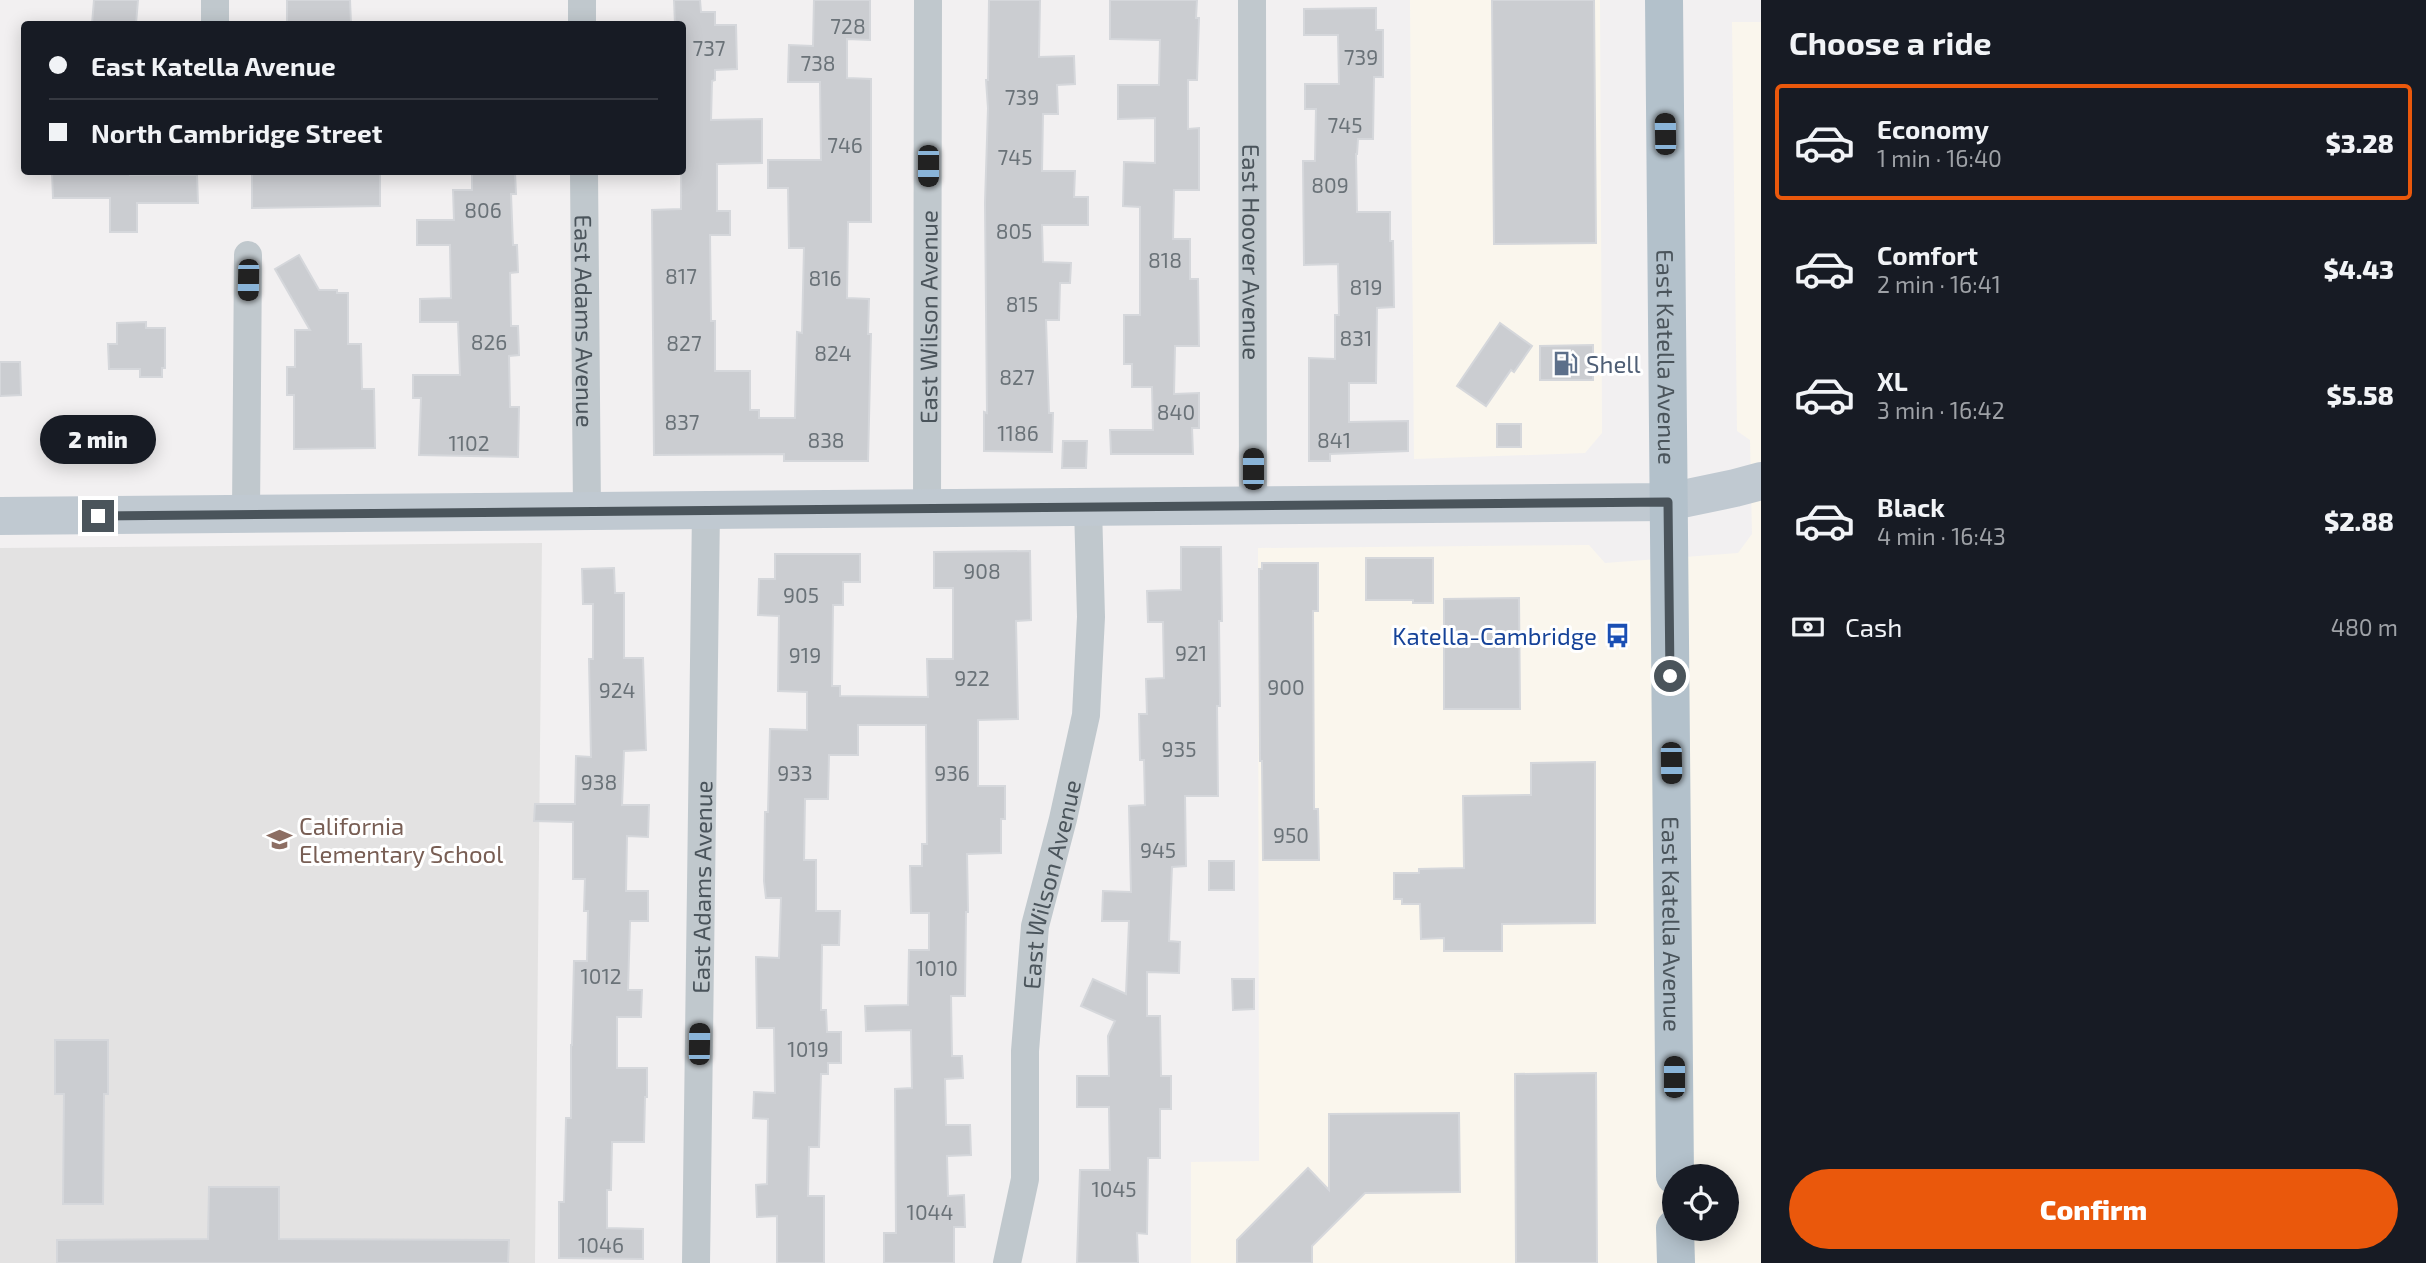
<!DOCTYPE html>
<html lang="en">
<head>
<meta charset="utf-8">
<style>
  :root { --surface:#171b24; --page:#242831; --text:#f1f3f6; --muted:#9ea1a6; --line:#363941; --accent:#ea580c }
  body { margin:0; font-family:"Exo 2",sans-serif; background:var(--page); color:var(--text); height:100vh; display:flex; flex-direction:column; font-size:26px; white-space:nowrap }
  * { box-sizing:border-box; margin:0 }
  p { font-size:23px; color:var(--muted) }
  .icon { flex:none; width:38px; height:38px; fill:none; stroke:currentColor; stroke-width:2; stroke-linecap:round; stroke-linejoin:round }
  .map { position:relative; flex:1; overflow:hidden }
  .drawer { display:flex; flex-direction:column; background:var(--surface); width:665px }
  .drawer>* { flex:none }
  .top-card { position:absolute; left:21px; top:21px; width:665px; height:154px; border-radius:7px; box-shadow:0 4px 18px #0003; display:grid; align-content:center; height:154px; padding:0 28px; background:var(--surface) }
  .fabs { position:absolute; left:1662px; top:1164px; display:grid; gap:14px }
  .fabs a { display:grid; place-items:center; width:77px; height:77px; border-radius:50%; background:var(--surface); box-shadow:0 4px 18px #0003; font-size:35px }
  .end { position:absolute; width:32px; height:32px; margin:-16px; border:9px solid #4a545b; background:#fff; box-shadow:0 0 0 4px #fff }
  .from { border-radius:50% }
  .bubble { position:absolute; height:49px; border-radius:24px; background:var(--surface); box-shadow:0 4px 18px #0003; font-size:23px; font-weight:800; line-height:49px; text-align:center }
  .car { position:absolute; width:21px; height:42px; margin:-21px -10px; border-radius:9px; box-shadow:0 0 5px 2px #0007; background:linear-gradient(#222 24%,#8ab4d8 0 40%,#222 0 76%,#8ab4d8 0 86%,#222 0) }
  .top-card b { display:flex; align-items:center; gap:24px; height:66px; font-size:26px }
  .top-card b+b { border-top:2px solid var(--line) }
  .top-card i { width:18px; height:18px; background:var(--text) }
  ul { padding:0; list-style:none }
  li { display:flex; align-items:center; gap:21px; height:116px; margin:0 14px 10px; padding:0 14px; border:4px solid transparent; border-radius:7px }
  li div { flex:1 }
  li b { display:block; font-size:26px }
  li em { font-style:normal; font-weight:800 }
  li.active { border-color:var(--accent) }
  li>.icon { width:63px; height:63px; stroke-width:1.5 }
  h2 { padding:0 28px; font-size:32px; line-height:84px }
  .pay { display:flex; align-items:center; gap:18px; height:77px; padding:0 28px; font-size:26px }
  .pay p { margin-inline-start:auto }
  .primary-button { display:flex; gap:14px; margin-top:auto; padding:14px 28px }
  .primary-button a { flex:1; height:80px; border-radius:42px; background:var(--accent); color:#fff; font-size:28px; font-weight:800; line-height:80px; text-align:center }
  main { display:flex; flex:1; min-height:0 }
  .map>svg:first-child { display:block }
  .commercial { fill:#faf6ed; fill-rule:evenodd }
  .education { fill:#e3e2e2 }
  .building { fill:#cbcdd1; stroke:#d5d7db; stroke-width:2 }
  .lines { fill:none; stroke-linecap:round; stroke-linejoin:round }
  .street { stroke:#c0c8cd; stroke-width:28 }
  .secondary { stroke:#c0c9d1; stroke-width:38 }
  .primary { stroke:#b3c1cb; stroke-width:38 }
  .route { stroke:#4a545b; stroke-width:9 }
  .labels { text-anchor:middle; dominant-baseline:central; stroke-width:6; stroke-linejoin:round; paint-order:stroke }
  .number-label { font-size:21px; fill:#6a7278 }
  .street-label { font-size:24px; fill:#4a545b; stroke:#fff }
  .service-label { font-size:24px; fill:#4e5e75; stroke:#fff; text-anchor:start }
  .transit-label { font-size:24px; fill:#164399; stroke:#fff; text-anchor:end }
  .education-label { font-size:24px; fill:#785e54; stroke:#fff; text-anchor:start }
</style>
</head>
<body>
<main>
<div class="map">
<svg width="1761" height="1263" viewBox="0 0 1761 1263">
  <rect width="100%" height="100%" fill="#f2f0f1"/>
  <g class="commercial">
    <polygon points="1410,0 1600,0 1602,433 1585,453 1414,459"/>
    <path d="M1732 22H1761V1263H1191V1162L1259 1161 1258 548 1589 545 1605 563 1738 553 1752 534 1750 440 1737 431ZM1675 1176H1727V1228H1675Z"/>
  </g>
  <polygon class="education" points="542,543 535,1263 0,1263 0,548"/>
  <g class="building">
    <polygon points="94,0 138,0 136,24 92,24"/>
    <polygon points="287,0 350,0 351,24 287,24"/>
    <polygon points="674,0 700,0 701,12 715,12 715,25 736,25 737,69 715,70 715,80 712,81 711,120 762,119 762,163 717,164 717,211 730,211 730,235 710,235 711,321 715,321 715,371 750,371 750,410 759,410 759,418 795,418 797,332 802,333 804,248 789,248 788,188 768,188 768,160 821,160 820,82 788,82 789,45 813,46 814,0 870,0 870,40 847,39 847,78 871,79 871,222 848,222 847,298 869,299 868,334 871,334 868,461 784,461 784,454 654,455 652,210 681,209 682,24 675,24"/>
    <polygon points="989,0 1040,0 1039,57 1074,56 1075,84 1057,85 1058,114 1043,114 1042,171 1075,171 1074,197 1088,197 1088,225 1042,225 1043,262 1071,263 1070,283 1060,283 1059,320 1046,320 1049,413 1053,413 1052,452 984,451 984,412 987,413 985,203 988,108 986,80 988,80"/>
    <polygon points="1110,0 1197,0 1196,18 1199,18 1197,80 1188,80 1188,129 1199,128 1199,190 1174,190 1173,239 1190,239 1190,279 1198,279 1199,346 1175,346 1174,394 1199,393 1199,428 1192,428 1193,454 1111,454 1110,430 1153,430 1152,387 1132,387 1132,364 1124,364 1124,315 1140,315 1140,207 1123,206 1124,162 1155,163 1155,118 1118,119 1118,85 1159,85 1160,40 1110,39"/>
    <polygon points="1492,0 1594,0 1596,243 1494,244"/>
    <polygon points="1376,8 1376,30 1383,30 1383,77 1374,77 1373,139 1358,139 1357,154 1356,154 1357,212 1390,212 1390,241 1393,241 1394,307 1377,308 1376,383 1349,383 1349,422 1408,421 1408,451 1330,454 1330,461 1309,461 1309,358 1335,359 1335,315 1339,315 1338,264 1304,265 1303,161 1315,161 1316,109 1305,109 1305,84 1339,84 1338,35 1304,35 1304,9"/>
    <polygon points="52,172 130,172 130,175 197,175 198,203 137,203 137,232 110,232 110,198 53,198"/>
    <polygon points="252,172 380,172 380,206 252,208"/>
    <polygon points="472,172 515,172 516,194 511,194 513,245 517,245 518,272 510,273 511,326 518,326 519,355 509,356 510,407 519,407 518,457 419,455 421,398 413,398 413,375 460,375 458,322 420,322 420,299 451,298 450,245 417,245 417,220 454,220 453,190 472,190"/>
    <polygon points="299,255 319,290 337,290 337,293 348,293 348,344 361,344 362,389 374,389 375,448 294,449 294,395 287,395 287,367 295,367 295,330 310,330 275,269"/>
    <polygon points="146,322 146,328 165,328 165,368 162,368 162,377 140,377 140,369 109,369 108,344 117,344 117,323"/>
    <polygon points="1500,323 1532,346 1514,372 1511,370 1486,406 1457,386"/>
    <polygon points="1593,345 1593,380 1540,380 1540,346"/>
    <polygon points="0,362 20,362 21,395 0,396"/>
    <rect x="1497" y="424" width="24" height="23"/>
    <polygon points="1063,441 1087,441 1086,468 1062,468"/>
    <polygon points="1181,547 1221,547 1222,621 1219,621 1220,706 1217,706 1218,796 1185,796 1186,866 1172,867 1169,941 1180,942 1179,973 1147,972 1147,1016 1160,1016 1161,1076 1171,1076 1171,1109 1160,1109 1160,1158 1148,1158 1147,1234 1137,1233 1138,1263 1077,1263 1080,1170 1110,1170 1109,1107 1077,1107 1077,1076 1109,1076 1108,1036 1115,1021 1081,1006 1093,979 1126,994 1129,921 1102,921 1103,891 1131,892 1129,806 1145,805 1144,760 1140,760 1139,714 1147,714 1146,679 1164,678 1163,622 1148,622 1147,591 1181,590"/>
    <polygon points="1030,551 1031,620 1016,621 1018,719 978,720 978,786 1005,786 1005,819 1001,819 1001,853 967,854 968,912 966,912 965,996 951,996 952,1056 962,1056 963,1078 945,1079 946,1125 970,1125 971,1155 947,1156 948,1196 964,1195 965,1227 954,1227 954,1263 884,1263 884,1233 896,1233 895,1089 912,1088 911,1030 866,1031 865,1006 908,1005 909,950 929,950 929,913 911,913 910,866 922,866 922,844 927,844 926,725 858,725 858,755 829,755 828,799 805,799 804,860 816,860 816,911 840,911 839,945 822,945 821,1010 826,1010 827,1032 841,1032 841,1063 828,1063 828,1074 821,1074 819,1147 809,1147 808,1196 824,1196 824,1263 777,1263 777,1216 757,1217 756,1185 767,1184 768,1119 753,1118 754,1092 775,1093 774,1028 757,1028 756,957 779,958 781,898 766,898 764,881 765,812 768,812 770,729 807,730 807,692 778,691 779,616 758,615 759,579 775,579 775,554 860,554 860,582 843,582 843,605 833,605 832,686 840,686 840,696 928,697 927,659 953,659 953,588 934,588 934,552"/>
    <polygon points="1366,558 1433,558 1433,603 1413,603 1413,600 1366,600"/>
    <polygon points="1262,563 1318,563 1318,611 1313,611 1314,809 1318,809 1319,860 1263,860 1262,761 1260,761 1259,569 1262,569"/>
    <polygon points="614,568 615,593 624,593 624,658 643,658 646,750 624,751 622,805 649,805 648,837 627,836 626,891 648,891 648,921 630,921 628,990 642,990 641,1017 617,1017 617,1068 647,1068 647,1097 645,1097 644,1142 612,1142 611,1190 607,1190 607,1228 643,1229 643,1259 559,1258 559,1202 564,1202 566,1118 571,1118 571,1045 572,1045 574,961 587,961 588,911 584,911 585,879 573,879 573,822 534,821 535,804 575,804 576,756 591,757 589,659 593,659 593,604 583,604 582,569"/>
    <polygon points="1519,598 1520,709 1444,709 1444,599"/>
    <polygon points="1595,762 1595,923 1502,924 1502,951 1444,951 1444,938 1421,939 1420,904 1402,904 1402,899 1394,899 1394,873 1419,873 1419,869 1464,868 1463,796 1531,795 1531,763"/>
    <rect x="1209" y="861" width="25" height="29"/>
    <polygon points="1232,979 1254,979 1254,1009 1233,1010"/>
    <polygon points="55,1040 108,1040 108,1094 104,1094 103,1204 63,1204 64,1094 55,1094"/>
    <polygon points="1596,1073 1597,1263 1516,1263 1515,1074"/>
    <polygon points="1459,1113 1460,1192 1365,1193 1312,1246 1312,1263 1237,1263 1237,1240 1308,1168 1329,1190 1329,1114"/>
    <polygon points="209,1187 279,1187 279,1239 509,1240 508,1263 57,1263 57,1240 208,1239"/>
  </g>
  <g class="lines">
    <g class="street">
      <polyline points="582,0 582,24"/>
      <path id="s1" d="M1252 0 1253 505"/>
      <polyline points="215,24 215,0"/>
      <path id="s2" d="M584 172 587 511"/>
      <path id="s3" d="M927 508 928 0"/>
      <polyline points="246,514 248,255"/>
      <path id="s4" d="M696 1263 706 510"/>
      <path id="s5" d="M1007 1263 1025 1179V1051L1035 926 1063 819 1086 715 1091 617 1088 507"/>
    </g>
    <polyline class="secondary" points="0,516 1668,502 1735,488 1761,481"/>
    <g class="primary">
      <path id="s6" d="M1664 0 1675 1176"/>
      <polyline points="1675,1228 1676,1263"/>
    </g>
  </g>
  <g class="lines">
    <polyline class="route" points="98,516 1668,502 1670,676"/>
  </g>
  <defs>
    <symbol id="fuel-bare" viewBox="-9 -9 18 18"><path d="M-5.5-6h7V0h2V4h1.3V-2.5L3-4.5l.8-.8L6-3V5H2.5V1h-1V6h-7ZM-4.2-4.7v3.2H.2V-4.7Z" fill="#5c6f8a" stroke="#fff" stroke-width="2.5" paint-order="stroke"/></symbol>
    <symbol id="bus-bare" viewBox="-9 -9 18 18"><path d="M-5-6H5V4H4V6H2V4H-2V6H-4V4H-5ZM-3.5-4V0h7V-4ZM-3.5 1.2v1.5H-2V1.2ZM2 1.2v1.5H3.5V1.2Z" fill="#1a4fb4" stroke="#fff" stroke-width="2.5" paint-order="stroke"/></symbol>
    <symbol id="school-bare" viewBox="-9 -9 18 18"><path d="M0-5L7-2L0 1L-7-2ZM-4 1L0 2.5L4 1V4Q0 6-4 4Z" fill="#8d6e63" stroke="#fff" stroke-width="2.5" paint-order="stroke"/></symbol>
  </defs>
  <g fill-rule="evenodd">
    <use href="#fuel-bare" x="1548" y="346" width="35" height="35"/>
    <use href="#bus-bare" x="1600" y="618" width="35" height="35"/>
    <use href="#school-bare" x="262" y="822" width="35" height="35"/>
  </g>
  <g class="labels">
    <g class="number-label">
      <text x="848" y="25">728</text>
      <text x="709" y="47">737</text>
      <text x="1361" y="56">739</text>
      <text x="818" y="62">738</text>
      <text x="1022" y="96">739</text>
      <text x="1345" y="124">745</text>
      <text x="845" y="144">746</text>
      <text x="1015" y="156">745</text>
      <text x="1330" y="184">809</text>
      <text x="483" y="209">806</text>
      <text x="1014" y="230">805</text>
      <text x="1165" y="259">818</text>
      <text x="681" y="275">817</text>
      <text x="825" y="277">816</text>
      <text x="1366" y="286">819</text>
      <text x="1022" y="303">815</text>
      <text x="1356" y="337">831</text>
      <text x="489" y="341">826</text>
      <text x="684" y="342">827</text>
      <text x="833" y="352">824</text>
      <text x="1017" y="376">827</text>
      <text x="1176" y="411">840</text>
      <text x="682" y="421">837</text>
      <text x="1018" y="432">1186</text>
      <text x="826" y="439">838</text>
      <text x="1334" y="439">841</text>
      <text x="469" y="442">1102</text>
      <text x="982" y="570">908</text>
      <text x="801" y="594">905</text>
      <text x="1191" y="652">921</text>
      <text x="805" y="654">919</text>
      <text x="972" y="677">922</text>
      <text x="1286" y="686">900</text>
      <text x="617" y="689">924</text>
      <text x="1179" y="748">935</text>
      <text x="795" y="772">933</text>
      <text x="952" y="772">936</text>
      <text x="599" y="781">938</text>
      <text x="1291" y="834">950</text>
      <text x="1158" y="849">945</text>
      <text x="937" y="967">1010</text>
      <text x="601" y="975">1012</text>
      <text x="808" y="1048">1019</text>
      <text x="1114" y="1188">1045</text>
      <text x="930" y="1211">1044</text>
      <text x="601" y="1244">1046</text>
    </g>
    <g class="street-label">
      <text stroke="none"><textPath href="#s1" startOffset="252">East Hoover Avenue</textPath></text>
      <text stroke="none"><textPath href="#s3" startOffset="191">East Wilson Avenue</textPath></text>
      <text stroke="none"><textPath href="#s2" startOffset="149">East Adams Avenue</textPath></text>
      <text stroke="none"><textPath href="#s6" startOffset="357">East Katella Avenue</textPath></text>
      <text stroke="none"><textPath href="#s5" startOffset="383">East Wilson Avenue</textPath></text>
      <text stroke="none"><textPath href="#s4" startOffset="376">East Adams Avenue</textPath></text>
      <text stroke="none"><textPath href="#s6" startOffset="924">East Katella Avenue</textPath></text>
    </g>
    <g class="service-label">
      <text x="1586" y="363">Shell</text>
    </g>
    <g class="transit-label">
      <text x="1597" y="635">Katella-Cambridge</text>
    </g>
    <g class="education-label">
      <text x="299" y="825">California<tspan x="299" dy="28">Elementary School</tspan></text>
    </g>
  </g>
</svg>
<div class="fabs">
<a><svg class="icon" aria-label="locate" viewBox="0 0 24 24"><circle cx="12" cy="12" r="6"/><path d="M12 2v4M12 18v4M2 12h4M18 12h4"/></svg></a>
</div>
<i class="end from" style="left:1670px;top:676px"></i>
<i class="end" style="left:98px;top:516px"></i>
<div class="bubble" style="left:40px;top:415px;width:116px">2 min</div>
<i class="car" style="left:1665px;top:134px;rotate:359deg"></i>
<i class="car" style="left:928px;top:166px;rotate:180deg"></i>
<i class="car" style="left:248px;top:280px;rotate:181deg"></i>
<i class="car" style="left:1253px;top:469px;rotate:0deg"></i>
<i class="car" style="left:1671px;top:763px;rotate:179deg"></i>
<i class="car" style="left:699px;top:1044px;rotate:1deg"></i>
<i class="car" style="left:1674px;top:1077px;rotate:0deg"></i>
<div class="top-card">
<b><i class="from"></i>East Katella Avenue</b>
<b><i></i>North Cambridge Street</b>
</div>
</div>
<section class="drawer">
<h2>Choose a ride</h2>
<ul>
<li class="active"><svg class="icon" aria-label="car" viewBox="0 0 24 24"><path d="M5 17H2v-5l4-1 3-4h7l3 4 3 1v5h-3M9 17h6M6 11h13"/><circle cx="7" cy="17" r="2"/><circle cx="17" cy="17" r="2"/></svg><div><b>Economy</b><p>1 min · 16:40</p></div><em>$3.28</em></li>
<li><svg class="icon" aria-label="car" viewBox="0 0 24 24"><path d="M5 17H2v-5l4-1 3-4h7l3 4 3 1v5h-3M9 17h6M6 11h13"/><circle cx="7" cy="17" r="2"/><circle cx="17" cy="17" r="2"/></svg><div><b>Comfort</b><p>2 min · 16:41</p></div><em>$4.43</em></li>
<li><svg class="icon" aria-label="car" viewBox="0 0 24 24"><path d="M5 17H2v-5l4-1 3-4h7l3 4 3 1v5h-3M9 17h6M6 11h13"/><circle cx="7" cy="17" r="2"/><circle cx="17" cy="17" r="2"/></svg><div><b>XL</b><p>3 min · 16:42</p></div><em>$5.58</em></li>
<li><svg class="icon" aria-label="car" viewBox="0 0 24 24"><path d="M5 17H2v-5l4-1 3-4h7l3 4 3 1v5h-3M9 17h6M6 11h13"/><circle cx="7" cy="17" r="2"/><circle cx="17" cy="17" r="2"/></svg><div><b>Black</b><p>4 min · 16:43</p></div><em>$2.88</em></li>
</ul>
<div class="pay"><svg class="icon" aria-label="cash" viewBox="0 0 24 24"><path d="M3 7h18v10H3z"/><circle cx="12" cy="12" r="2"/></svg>Cash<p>480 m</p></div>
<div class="primary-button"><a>Confirm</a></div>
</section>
</main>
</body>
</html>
